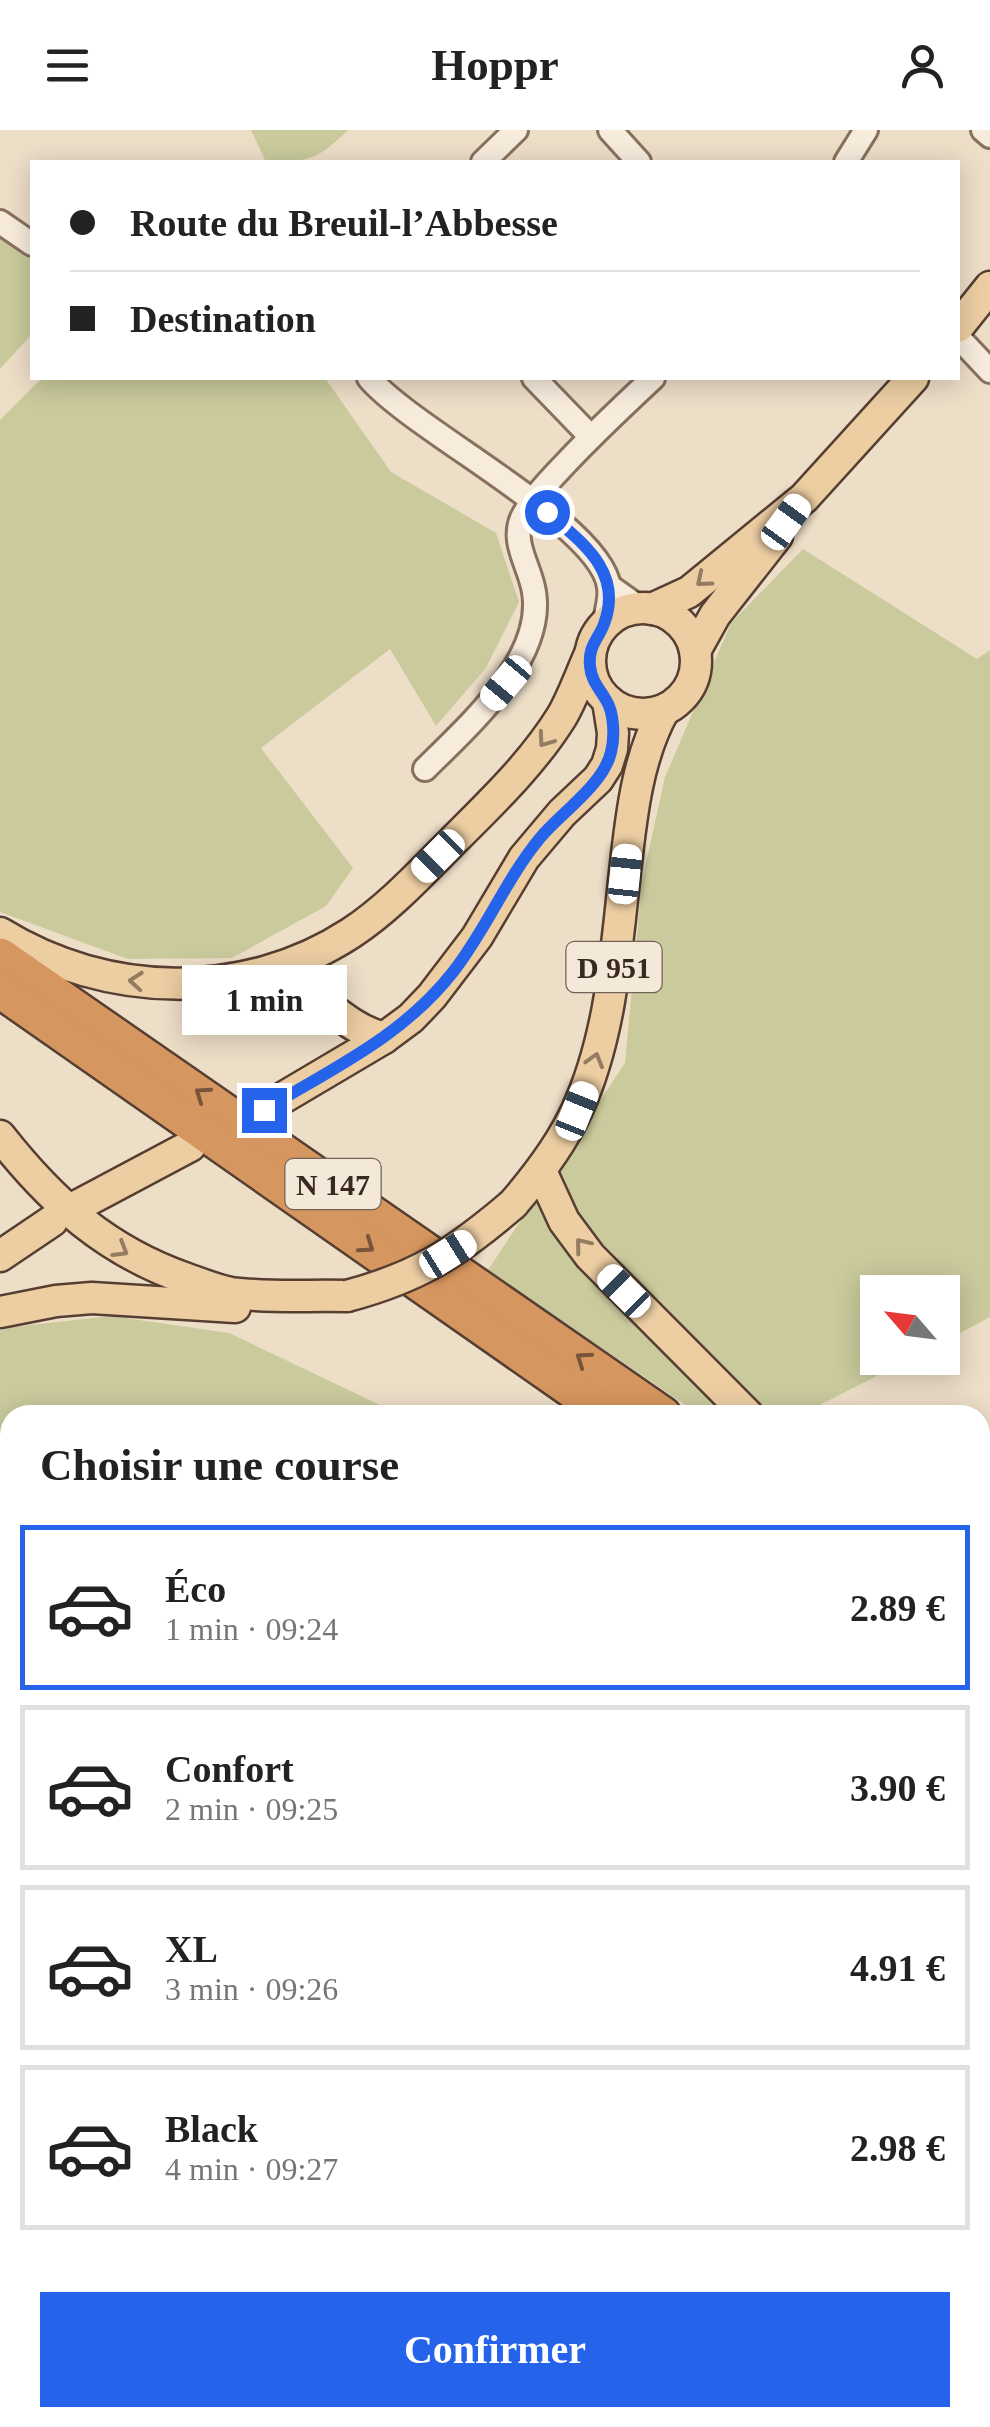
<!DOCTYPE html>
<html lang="fr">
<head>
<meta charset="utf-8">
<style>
  :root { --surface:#fff; --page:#f6f6f6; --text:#222; --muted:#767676; --line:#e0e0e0; --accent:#2563eb }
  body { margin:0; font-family:"Times New Roman",serif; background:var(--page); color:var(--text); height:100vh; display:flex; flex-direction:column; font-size:38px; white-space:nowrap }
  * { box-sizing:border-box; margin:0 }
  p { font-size:32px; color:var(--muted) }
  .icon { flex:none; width:55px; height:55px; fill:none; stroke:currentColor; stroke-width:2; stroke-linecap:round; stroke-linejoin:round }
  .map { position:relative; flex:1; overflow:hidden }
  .panel { position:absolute; left:0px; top:1275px; width:990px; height:1022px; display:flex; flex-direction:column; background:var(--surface); border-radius:30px 30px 0 0; box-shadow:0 5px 25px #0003 }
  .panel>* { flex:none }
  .banner { position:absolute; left:30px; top:30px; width:930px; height:220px; border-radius:0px; box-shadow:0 5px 25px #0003; display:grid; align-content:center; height:220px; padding:0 40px; background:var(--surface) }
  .needle { width:65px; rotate:298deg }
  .controls { position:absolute; left:860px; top:1145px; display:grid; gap:20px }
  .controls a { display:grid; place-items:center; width:100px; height:100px; border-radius:0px; background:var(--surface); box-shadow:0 5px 25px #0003; font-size:50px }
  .end { position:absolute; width:45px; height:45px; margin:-22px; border:12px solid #2563eb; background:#fff; box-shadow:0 0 0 5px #fff }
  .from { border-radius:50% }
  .bubble { position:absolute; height:70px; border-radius:0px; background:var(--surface); box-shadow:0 5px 25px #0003; font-size:32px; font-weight:600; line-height:70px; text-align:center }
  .car { position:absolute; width:30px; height:60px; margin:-30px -15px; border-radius:12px; box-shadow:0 0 8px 2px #0007; background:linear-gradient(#fff 24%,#345 0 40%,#fff 0 76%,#345 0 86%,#fff 0) }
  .banner b { display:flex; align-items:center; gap:35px; height:95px; font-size:38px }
  .banner b+b { border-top:2px solid var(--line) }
  .banner i { width:25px; height:25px; background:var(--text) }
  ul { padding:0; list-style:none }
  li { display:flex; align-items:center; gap:30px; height:165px; margin:0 20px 15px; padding:0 20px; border:5px solid var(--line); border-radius:0px }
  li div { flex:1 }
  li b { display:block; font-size:38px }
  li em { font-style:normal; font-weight:600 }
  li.current { border-color:var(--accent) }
  li>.icon { width:90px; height:90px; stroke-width:1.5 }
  h2 { padding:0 40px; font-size:45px; line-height:120px }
  .cta { display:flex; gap:20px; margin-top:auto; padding:20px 40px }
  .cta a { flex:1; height:115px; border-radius:0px; background:var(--accent); color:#fff; font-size:40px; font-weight:600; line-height:115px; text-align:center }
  header { display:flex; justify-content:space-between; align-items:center; height:130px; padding:0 40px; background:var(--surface); font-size:45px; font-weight:600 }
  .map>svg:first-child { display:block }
  .green { fill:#caca9d }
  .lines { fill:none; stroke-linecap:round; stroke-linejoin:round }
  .minor-casing { stroke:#88705e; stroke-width:28 }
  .major-casing { stroke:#563f32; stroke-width:35 }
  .highway-casing { stroke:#563f32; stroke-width:40 }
  .minor { stroke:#f7ecdc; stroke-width:22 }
  .major { stroke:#edcea3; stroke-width:30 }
  .highway { stroke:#d6965f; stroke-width:35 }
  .major-bridge-casing { stroke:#563f32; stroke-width:35; stroke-linecap:butt }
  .major-bridge { stroke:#edcea3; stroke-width:30 }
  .oneway { stroke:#937c62 }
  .oneway2 { stroke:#78553a }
  .route { stroke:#2563eb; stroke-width:12 }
  .labels { text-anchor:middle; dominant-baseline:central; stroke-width:8; stroke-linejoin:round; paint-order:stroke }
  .shield { fill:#f4e9d8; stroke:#716358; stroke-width:2.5 }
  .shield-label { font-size:30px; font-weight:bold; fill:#392a21 }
</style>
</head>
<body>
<header><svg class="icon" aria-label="menu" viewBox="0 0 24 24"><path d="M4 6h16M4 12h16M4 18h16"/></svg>Hoppr<svg class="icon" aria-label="person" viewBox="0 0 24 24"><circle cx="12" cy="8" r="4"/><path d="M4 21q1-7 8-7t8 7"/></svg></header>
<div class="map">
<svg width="990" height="2297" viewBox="0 0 990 2297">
  <rect width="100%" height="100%" fill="#eddec8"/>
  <g class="green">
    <path d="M251 0H348C318 30 308 32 266 32Z"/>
    <polygon points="0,101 32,126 32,204 0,239"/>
    <polygon points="42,248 325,248 391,342 496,403 519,472 486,538 436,596 390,519 261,618 353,738 326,776 232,828 128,829 0,782 0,290"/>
    <polygon points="803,419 977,529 990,520 990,1187 943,1212 942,1162 878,1162 878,1228 912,1228 800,1285 700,1285 488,1140 625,933 642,751 665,647 731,493"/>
    <polygon points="112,1186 229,1203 401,1285 10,1285 10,1860 8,1861 0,1837 0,1201 12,1197"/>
  </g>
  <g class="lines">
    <defs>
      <g id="minor">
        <polyline points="610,0 639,32"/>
        <polyline points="983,0 990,6"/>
        <polyline points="483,32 516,0"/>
        <polyline points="846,32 866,0"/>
        <polyline points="0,92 32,114"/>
        <polyline points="958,207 990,241"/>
        <path d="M369 248C415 302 601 394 609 457 611 468 606 484 604 495"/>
        <polyline points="534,248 591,307"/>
        <polyline points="609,456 640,478"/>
        <path d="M425 639C468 596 545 529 534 462 530 436 511 413 522 388 532 368 550 350 565 334 593 304 623 276 653 248"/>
        <polyline points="980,2066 990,2060"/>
        <polyline points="800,2288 803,2297"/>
        <polyline points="967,2288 971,2297"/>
        <polyline points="683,2297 690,2288"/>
      </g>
      <g id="major">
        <polyline points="958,197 990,157"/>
        <circle cx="643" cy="531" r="53"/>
        <polyline points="652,479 689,462 804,368 913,248"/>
        <polyline points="695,521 715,485 777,406"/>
        <path d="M0 803C107 869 245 872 351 803 389 778 421 743 453 711 491 673 533 633 562 586 573 567 581 544 590 524"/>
        <path d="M275 840C315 858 341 897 384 908"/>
        <polyline points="264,979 384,908 411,888 432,866 477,807 524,728 562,683 598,649 607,635 612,619 613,603 608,571"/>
        <path d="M0 1006C52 1072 106 1121 187 1149 201 1154 216 1160 231 1163 269 1168 308 1165 347 1166"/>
        <polyline points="541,1041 564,1091 590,1126 748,1285"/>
        <path d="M513 1074C538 1045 561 1015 577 980 611 906 616 822 625 742 631 688 637 628 664 580"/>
        <polyline points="79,1075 190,1016"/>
        <polyline points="0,1126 52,1091"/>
        <polyline points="0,1182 56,1171 92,1168 235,1177"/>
      </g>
      <g id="highway">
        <polyline points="0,826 663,1285"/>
        <polyline points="0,860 608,1285"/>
        <polyline points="980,1498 990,1504"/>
        <polyline points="980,1528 990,1534"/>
      </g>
    </defs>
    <use href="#minor" class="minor-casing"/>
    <use href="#major" class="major-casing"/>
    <use href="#highway" class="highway-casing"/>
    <use href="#minor" class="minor"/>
    <use href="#major" class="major"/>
    <use href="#highway" class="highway"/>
    <defs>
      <path id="major-bridge" d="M347 1166C419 1147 457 1122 513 1074"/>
    </defs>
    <use href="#major-bridge" class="major-bridge-casing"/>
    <use href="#major-bridge" class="major-bridge"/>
  </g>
  <defs><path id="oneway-chevron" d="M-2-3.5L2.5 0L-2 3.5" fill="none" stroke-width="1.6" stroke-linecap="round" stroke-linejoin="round" transform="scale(2.5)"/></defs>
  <g class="oneway">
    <use href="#oneway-chevron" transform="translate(703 450) rotate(140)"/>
    <use href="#oneway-chevron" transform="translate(545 610) rotate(126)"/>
    <use href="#oneway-chevron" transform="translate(136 851) rotate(-175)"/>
    <use href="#oneway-chevron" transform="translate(595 930) rotate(-74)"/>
    <use href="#oneway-chevron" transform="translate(582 1115) rotate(-129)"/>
    <use href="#oneway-chevron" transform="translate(121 1120) rotate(31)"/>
  </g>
  <g class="oneway2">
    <use href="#oneway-chevron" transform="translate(202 964) rotate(-145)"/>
    <use href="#oneway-chevron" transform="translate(367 1116) rotate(35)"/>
    <use href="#oneway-chevron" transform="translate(583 1229) rotate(-145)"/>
  </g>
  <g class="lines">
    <path class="route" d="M264 980C333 938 402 907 453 842 486 800 506 749 540 708 561 683 604 654 611 622 615 607 614 582 606 570 599 558 591 550 590 536 588 516 598 510 604 494 624 441 581 412 547 382"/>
  </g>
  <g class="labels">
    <g class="shield">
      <rect x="566.5" y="812" width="95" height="50" rx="8"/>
      <rect x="285.5" y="1029" width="95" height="50" rx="8"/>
    </g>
    <g class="shield-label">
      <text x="614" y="837">D 951</text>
      <text x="333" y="1054">N 147</text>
    </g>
  </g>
</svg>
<div class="controls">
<a><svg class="needle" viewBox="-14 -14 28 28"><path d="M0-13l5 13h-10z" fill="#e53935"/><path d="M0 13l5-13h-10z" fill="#767676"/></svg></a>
</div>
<i class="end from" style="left:547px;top:382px"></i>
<i class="end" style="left:264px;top:980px"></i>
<div class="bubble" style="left:182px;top:835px;width:165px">1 min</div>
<i class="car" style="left:786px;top:392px;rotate:36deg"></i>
<i class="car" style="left:506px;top:553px;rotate:220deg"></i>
<i class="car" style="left:438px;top:726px;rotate:225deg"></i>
<i class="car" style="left:625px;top:744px;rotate:6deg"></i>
<i class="car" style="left:577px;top:981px;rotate:22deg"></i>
<i class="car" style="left:448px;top:1124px;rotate:58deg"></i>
<i class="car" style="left:624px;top:1161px;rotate:315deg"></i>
<div class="banner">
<b><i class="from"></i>Route du Breuil-l’Abbesse</b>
<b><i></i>Destination</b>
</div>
<section class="panel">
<h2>Choisir une course</h2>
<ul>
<li class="current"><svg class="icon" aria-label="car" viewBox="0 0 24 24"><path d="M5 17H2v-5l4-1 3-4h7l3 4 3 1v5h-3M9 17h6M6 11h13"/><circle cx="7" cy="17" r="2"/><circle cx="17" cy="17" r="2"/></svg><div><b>Éco</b><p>1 min · 09:24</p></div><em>2.89 €</em></li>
<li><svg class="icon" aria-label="car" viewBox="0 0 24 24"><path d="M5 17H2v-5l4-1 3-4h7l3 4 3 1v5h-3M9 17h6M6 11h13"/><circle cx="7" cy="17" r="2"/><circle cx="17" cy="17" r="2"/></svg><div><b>Confort</b><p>2 min · 09:25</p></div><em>3.90 €</em></li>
<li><svg class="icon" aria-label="car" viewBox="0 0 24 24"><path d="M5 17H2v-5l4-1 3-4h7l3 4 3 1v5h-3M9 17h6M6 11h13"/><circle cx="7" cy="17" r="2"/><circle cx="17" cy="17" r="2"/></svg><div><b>XL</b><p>3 min · 09:26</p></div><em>4.91 €</em></li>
<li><svg class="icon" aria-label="car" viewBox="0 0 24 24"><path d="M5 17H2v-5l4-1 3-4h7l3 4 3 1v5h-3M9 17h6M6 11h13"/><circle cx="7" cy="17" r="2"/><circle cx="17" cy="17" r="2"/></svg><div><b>Black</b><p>4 min · 09:27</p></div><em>2.98 €</em></li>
</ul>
<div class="cta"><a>Confirmer</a></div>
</section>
</div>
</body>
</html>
